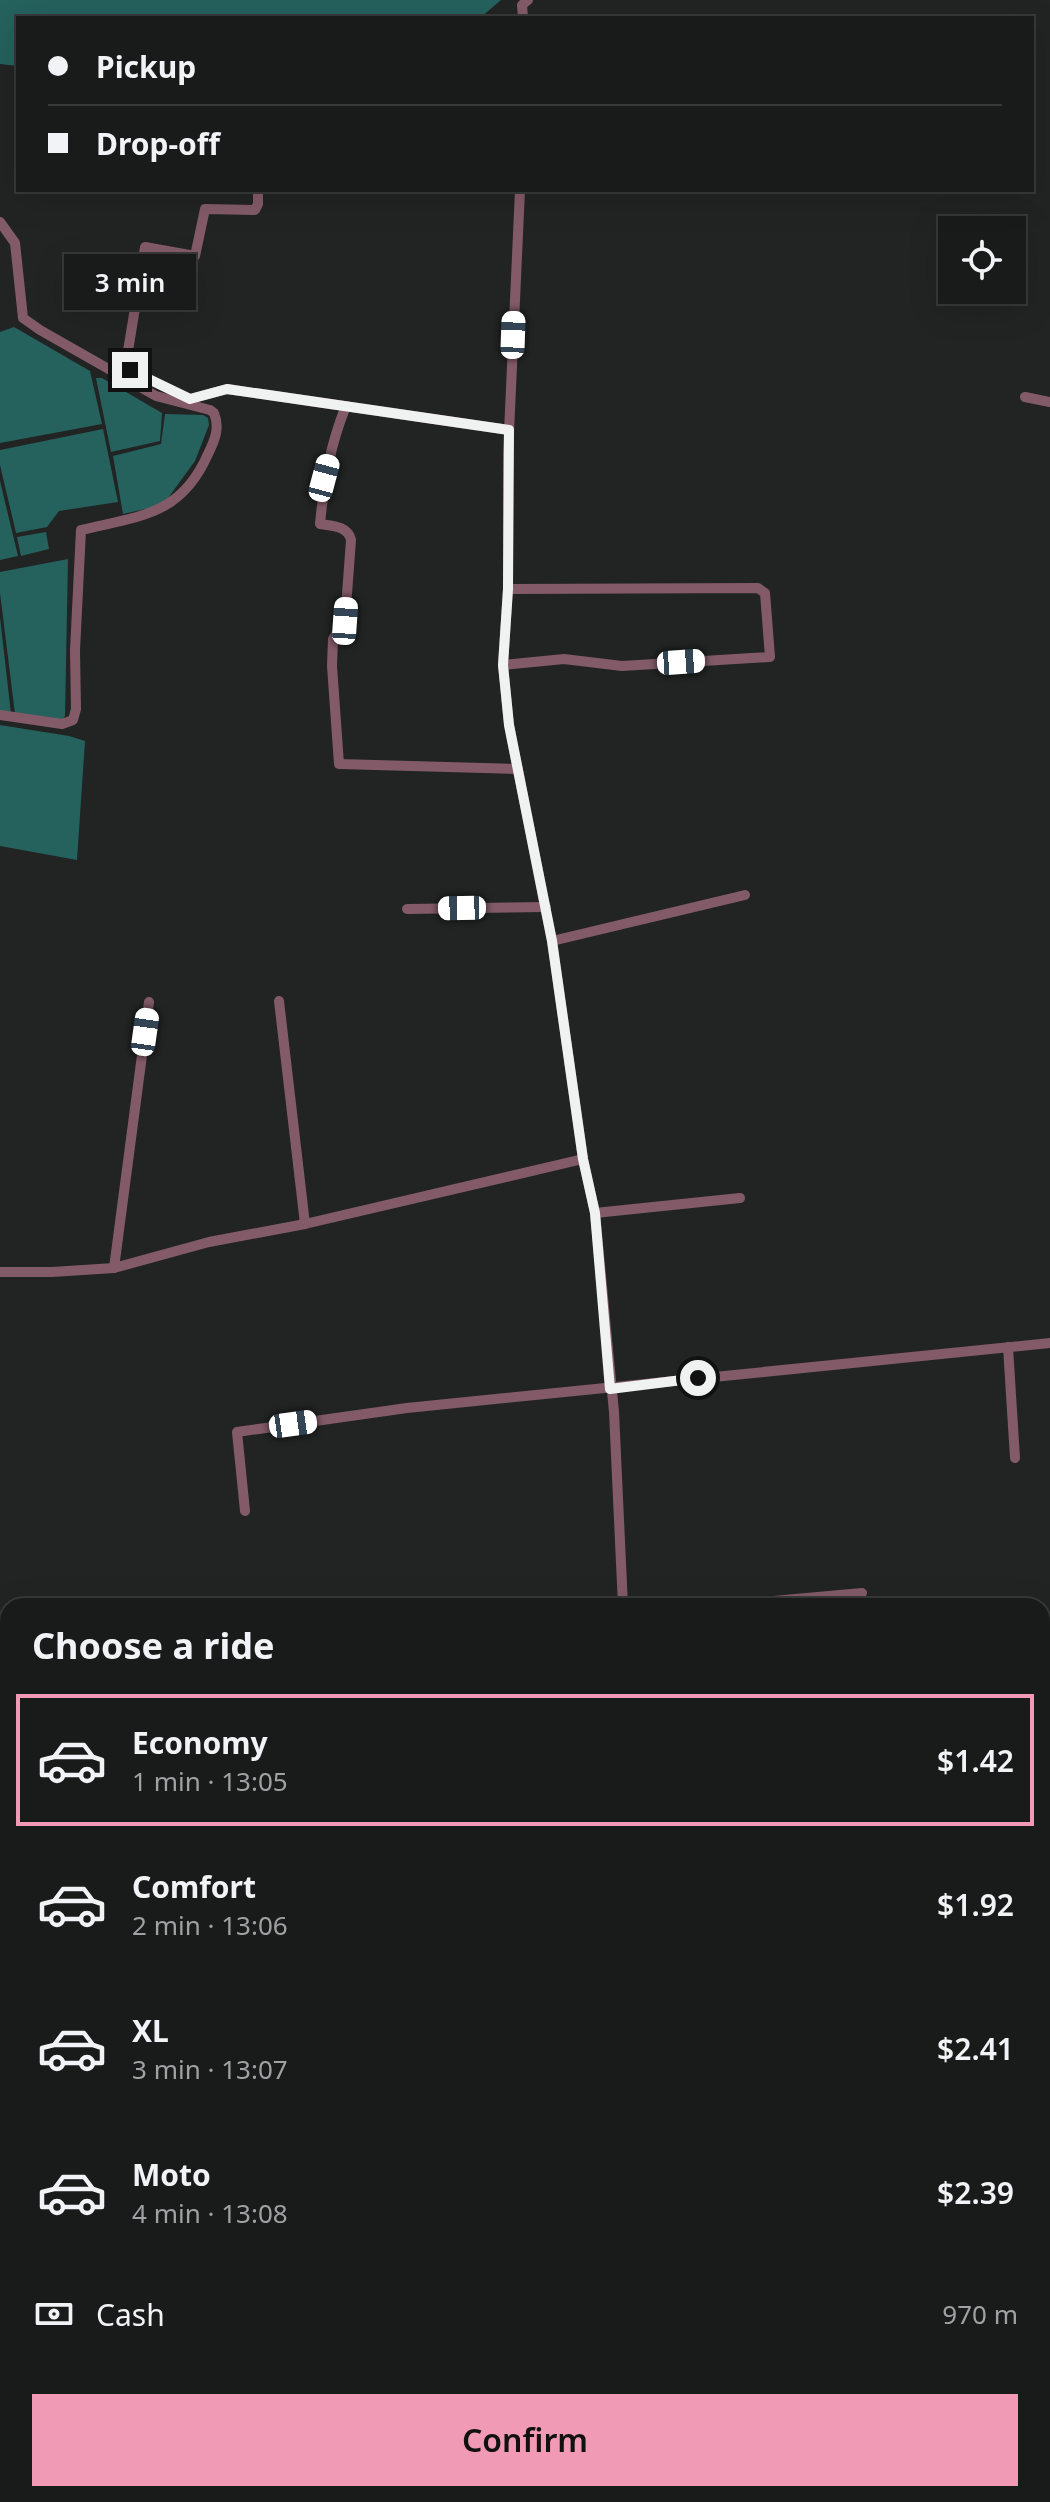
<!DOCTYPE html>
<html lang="en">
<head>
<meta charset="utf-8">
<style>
  :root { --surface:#191b1a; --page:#222423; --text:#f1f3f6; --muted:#9fa1a2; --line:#373939; --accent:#f09ab6 }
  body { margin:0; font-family:"Noto Sans",sans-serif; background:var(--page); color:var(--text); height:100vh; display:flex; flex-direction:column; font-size:30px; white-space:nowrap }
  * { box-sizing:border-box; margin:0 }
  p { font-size:26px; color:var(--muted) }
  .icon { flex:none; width:44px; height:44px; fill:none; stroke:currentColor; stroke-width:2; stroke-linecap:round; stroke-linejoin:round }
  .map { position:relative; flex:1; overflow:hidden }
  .panel { position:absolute; left:0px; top:1598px; width:1050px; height:904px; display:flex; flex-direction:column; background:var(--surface); border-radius:24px 24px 0 0; box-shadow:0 8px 32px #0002,0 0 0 2px var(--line) }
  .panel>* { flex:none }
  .guide { position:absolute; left:16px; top:16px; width:1018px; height:176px; border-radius:0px; box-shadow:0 8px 32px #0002,0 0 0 2px var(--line); display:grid; align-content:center; height:176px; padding:0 32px; background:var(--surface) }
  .tools { position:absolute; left:938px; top:216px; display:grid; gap:16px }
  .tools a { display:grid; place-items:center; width:88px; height:88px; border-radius:0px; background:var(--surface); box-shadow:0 8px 32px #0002,0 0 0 2px var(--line); font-size:40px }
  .end { position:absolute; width:36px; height:36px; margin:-18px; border:10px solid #f0f2f2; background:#111; box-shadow:0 0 0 4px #111 }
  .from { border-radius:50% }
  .bubble { position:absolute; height:56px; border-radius:0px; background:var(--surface); box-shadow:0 8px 32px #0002,0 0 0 2px var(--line); font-size:26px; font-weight:600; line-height:56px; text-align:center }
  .car { position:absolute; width:24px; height:48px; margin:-24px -12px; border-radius:10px; box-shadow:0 0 6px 2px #0007; background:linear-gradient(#fff 24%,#345 0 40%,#fff 0 76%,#345 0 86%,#fff 0) }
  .guide b { display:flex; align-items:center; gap:28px; height:76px; font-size:30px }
  .guide b+b { border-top:2px solid var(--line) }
  .guide i { width:20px; height:20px; background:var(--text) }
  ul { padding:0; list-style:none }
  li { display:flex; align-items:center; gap:24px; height:132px; margin:0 16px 12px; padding:0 16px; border:4px solid transparent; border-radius:0px }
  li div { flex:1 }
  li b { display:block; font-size:30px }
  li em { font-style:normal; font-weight:600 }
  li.current { border-color:var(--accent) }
  li>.icon { width:72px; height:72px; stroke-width:1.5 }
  h2 { padding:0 32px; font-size:36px; line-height:96px }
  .pay { display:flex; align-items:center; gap:20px; height:88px; padding:0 32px; font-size:30px }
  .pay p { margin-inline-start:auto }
  .button { display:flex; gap:16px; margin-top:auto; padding:16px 32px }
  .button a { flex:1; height:92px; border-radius:0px; background:var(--accent); color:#111; font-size:32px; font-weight:600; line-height:92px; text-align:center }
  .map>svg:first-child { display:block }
  .green { fill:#063633 }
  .water { fill:#25615d }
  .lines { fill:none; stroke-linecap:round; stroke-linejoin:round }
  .minor { stroke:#835b68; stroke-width:10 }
  .primary { stroke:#e492ad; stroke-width:16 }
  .route { stroke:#f0f2f2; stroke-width:10 }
</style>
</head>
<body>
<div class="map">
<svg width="1050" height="2502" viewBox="0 0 1050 2502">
  <rect width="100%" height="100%" fill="#212423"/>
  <polygon class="green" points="0,1988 8,1991 8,2494 1042,2494 1042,2095 1050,2095 1050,2502 0,2502"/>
  <g class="water">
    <polygon points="0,0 501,0 480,18 18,18 18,66 0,64"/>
    <polygon points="14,327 90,371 102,424 0,443 0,332"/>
    <polygon points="96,378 102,378 162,413 160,441 111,452"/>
    <polygon points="165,414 203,415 208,418 209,425 195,461 163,505 123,514 113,456 161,444"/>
    <polygon points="103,429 118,502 59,511 47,527 16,533 0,465 0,450"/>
    <polygon points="0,481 18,556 0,560"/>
    <polygon points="46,532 49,549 21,556 17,537"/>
    <polygon points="68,559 65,716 61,721 15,714 0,593 0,572"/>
    <polygon points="0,617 11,714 0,712"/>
    <polygon points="0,725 69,736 85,741 77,860 0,846"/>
  </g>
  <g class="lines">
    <g class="minor">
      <polyline points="523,18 522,5 528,0"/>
      <polyline points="258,190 258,204 255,210 205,209 195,256 145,247 126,363 130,370 190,399 227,389 509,430"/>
      <polyline points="520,190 508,454 508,589 503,665 509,725 552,941 583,1159 595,1213 614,1412 623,1606"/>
      <path d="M0 222 15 243 23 318 40 330 156 396 210 410 214 413C220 428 215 440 208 454 181 516 139 516 81 530L75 650 76 709 73 720 62 724 0 715"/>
      <polyline points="1025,397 1050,402"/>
      <path d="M346 406C330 445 324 482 320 524 333 526 348 526 351 540L345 621 333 639 332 666 339 764 518 769"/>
      <polyline points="503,665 564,659 622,666 770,657 765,593 758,588 508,589"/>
      <polyline points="407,909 546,907"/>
      <polyline points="552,941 745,895"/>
      <polyline points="279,1001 305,1224"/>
      <polyline points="595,1213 740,1198"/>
      <polyline points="114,1268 149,1002"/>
      <polyline points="0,1272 52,1272 114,1268 209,1242 305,1224 583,1159"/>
      <polyline points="1008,1347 1015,1458"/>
      <polyline points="245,1511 237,1432 407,1408 1050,1343"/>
      <polyline points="716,1606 862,1593"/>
      <polyline points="1010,2494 1011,2502"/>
    </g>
    <g class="primary">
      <polyline points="0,1955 8,1957"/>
      <polyline points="1042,2073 1050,2073"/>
    </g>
  </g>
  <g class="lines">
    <polyline class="route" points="130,370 190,399 227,389 509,430 508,589 503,665 509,725 552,941 583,1159 595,1213 610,1389 698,1378"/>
  </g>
</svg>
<div class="tools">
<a><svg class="icon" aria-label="locate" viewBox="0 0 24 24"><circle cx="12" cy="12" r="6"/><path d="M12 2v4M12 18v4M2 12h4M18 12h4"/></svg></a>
</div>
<i class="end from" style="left:698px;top:1378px"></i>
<i class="end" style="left:130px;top:370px"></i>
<div class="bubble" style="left:64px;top:254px;width:132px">3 min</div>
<i class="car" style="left:513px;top:335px;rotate:2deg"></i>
<i class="car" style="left:324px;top:478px;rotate:15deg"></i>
<i class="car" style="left:345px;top:621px;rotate:4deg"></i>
<i class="car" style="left:681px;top:662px;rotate:86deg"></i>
<i class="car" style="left:462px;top:908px;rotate:269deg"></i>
<i class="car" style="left:145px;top:1032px;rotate:8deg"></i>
<i class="car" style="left:293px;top:1424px;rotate:82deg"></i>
<div class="guide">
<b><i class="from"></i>Pickup</b>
<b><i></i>Drop-off</b>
</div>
<section class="panel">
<h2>Choose a ride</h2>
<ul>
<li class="current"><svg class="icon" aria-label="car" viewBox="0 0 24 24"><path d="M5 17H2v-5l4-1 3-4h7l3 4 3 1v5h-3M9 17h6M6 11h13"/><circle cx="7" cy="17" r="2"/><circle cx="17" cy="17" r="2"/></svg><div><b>Economy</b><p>1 min · 13:05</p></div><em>$1.42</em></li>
<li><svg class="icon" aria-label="car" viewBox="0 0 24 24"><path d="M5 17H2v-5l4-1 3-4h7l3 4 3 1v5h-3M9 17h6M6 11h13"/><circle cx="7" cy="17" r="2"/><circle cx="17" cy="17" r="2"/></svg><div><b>Comfort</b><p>2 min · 13:06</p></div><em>$1.92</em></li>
<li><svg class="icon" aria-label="car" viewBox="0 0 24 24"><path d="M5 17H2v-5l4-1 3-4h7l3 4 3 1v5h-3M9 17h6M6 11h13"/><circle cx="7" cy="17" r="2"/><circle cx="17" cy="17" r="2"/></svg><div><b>XL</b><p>3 min · 13:07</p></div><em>$2.41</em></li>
<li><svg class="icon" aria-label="car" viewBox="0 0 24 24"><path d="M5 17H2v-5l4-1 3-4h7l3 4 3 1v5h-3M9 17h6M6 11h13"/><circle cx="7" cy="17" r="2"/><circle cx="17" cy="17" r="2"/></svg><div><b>Moto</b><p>4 min · 13:08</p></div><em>$2.39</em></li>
</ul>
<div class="pay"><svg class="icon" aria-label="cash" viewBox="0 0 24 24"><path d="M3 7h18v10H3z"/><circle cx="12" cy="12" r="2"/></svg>Cash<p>970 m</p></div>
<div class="button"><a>Confirm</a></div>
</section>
</div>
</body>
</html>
